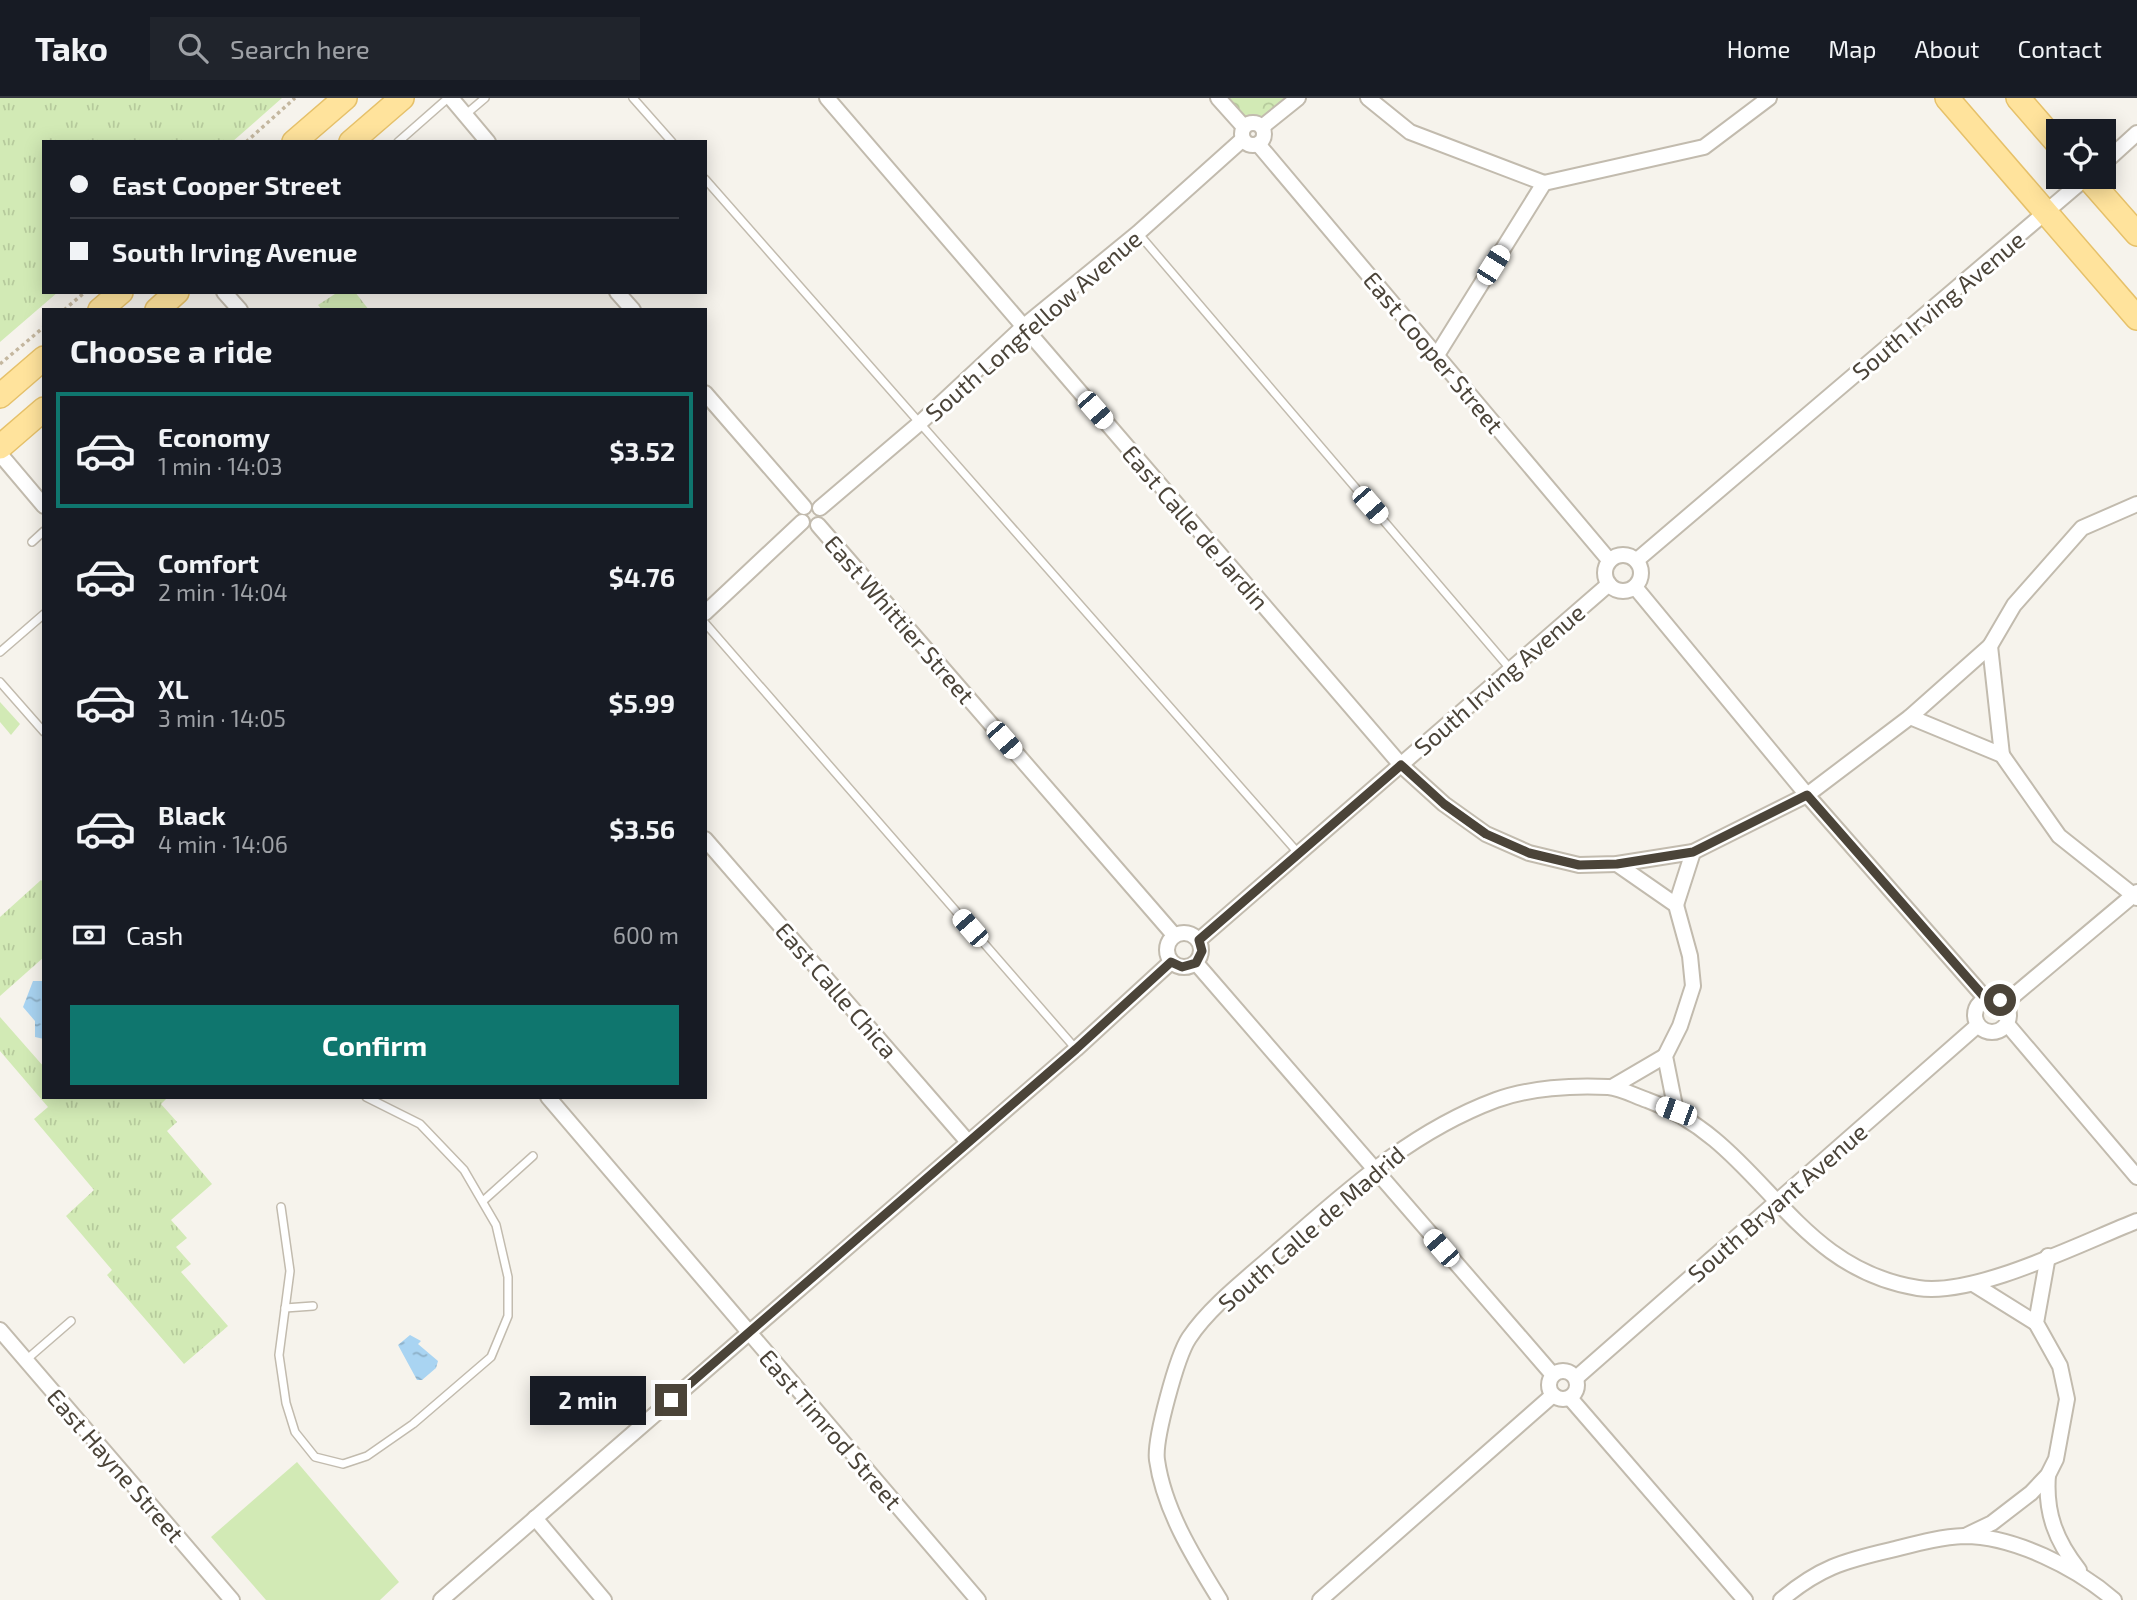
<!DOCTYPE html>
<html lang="en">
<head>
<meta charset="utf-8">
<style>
  :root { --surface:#171b24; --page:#20242c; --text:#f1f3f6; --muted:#9ea1a6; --line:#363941; --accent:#0f766e }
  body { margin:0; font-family:"Exo 2",sans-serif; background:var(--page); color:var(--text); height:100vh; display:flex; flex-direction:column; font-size:26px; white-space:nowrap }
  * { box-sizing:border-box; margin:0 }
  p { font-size:23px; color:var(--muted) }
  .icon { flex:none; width:38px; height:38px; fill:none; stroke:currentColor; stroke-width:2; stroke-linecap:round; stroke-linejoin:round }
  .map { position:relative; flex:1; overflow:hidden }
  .drawer { position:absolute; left:42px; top:210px; width:665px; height:791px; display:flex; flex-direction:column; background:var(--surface); border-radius:0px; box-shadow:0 4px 18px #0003 }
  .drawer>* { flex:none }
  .banner { position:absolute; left:42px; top:42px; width:665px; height:154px; border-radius:0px; box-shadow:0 4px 18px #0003; display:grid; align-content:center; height:154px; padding:0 28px; background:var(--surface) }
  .tools { position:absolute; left:2046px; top:21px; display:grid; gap:14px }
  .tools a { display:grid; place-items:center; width:70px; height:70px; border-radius:0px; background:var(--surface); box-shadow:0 4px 18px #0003; font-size:35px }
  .end { position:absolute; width:32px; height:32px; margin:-16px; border:9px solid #4b4439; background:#fff; box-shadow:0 0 0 4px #fff }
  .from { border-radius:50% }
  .bubble { position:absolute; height:49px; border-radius:0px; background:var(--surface); box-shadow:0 4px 18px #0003; font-size:23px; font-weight:700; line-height:49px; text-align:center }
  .car { position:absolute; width:21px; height:42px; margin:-21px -10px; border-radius:9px; box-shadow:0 0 5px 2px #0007; background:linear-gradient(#fff 24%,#345 0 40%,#fff 0 76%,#345 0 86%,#fff 0) }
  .banner b { display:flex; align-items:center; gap:24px; height:66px; font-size:26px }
  .banner b+b { border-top:2px solid var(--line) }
  .banner i { width:18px; height:18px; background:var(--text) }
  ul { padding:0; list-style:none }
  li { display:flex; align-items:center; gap:21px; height:116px; margin:0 14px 10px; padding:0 14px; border:4px solid transparent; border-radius:0px }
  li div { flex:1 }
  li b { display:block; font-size:26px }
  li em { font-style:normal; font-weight:700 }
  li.current { border-color:var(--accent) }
  li>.icon { width:63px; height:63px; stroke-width:1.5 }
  h2 { padding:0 28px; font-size:32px; line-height:84px }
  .pay { display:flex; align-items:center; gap:18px; height:77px; padding:0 28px; font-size:26px }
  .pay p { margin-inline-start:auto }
  .primary-button { display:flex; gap:14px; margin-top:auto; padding:14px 28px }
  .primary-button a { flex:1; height:80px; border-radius:0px; background:var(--accent); color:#fff; font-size:28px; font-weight:700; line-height:80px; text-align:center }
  header { display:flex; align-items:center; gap:42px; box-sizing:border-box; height:98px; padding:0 35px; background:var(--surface); border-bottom:2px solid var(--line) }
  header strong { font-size:33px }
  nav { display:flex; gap:38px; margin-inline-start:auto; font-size:24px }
  .search { width:490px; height:63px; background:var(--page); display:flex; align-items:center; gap:18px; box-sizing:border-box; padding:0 24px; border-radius:0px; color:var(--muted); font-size:26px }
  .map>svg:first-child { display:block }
  .grass { fill:url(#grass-tufts) }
  .forest { fill:url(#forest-crowns) }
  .pitch { fill:#d2eab5 }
  .water { fill:url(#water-ripples) }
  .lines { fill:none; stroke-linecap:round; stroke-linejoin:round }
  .service-casing { stroke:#c2bbae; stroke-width:10 }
  .minor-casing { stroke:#c2bbae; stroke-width:18 }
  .primary-casing { stroke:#e6c16a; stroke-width:26 }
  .path { stroke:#c4b79f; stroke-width:3.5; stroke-dasharray:3.5 3.5; stroke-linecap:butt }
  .service { stroke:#fff; stroke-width:7 }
  .minor { stroke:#fff; stroke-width:14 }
  .primary { stroke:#ffe39c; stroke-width:23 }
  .route { stroke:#4b4439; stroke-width:9 }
  .labels { text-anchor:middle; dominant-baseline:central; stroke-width:6; stroke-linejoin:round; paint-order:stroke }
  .street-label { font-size:24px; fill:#4b4439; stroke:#fff }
</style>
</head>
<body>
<header>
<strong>Tako</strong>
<div class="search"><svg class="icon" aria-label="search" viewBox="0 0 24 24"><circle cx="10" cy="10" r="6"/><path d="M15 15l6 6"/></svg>Search here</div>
<nav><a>Home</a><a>Map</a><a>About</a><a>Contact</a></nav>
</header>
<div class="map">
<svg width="2137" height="1502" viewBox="0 0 2137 1502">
  <defs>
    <pattern id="grass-tufts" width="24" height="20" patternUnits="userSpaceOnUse" patternTransform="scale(1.75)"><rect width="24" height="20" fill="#d2eab5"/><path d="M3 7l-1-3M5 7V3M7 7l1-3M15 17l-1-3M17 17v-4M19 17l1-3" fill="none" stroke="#b6ca9c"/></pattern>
    <pattern id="forest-crowns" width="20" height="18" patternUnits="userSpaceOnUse" patternTransform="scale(1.75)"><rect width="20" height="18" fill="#d2eab5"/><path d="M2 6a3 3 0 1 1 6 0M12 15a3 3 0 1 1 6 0" fill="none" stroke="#b6ca9c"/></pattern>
    <pattern id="water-ripples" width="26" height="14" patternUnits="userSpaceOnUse" patternTransform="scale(1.75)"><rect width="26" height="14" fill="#a9d4f2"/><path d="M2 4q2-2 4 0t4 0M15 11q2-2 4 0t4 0" fill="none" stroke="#8caec5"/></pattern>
  </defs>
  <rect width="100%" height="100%" fill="#f6f3ec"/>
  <g class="grass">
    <polygon points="0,0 282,0 232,44 44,44 44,194 58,194 0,244"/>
    <polygon points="338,194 355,194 369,212 322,212 318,207"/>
    <polygon points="0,604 20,626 11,637 0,624"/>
    <polygon points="41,782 44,785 44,859 0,898 0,819"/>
    <polygon points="0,919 44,969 44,999 168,999 161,1006 177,1024 167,1033 212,1086 171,1122 187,1140 176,1149 191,1166 181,1174 228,1228 184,1266 107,1177 112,1172 66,1118 94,1092 34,1021 48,1009 0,953"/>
  </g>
  <polygon class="forest" points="1229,0 1291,0 1255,30"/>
  <polygon class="pitch" points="297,1364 399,1484 380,1502 266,1502 211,1439"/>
  <g class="water">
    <polygon points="33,883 44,883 44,941 35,939 35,923 23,909"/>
    <polygon points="410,1237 421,1243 418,1246 438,1263 436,1270 422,1282 417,1282 398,1247"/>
  </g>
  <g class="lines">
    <defs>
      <g id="service">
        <polyline points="633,0 672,44"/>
        <polyline points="465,17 485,0"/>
        <polyline points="398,44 448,0"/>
        <polyline points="705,81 1299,756"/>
        <polyline points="1138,135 1512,573"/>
        <polyline points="32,444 44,433"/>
        <polyline points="705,525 1076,951"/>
        <polyline points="0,554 44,516"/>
        <polyline points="0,584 44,634"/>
        <polyline points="483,1103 533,1058"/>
        <polyline points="281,1109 290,1173 279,1257 286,1305 295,1334 315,1359 343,1366 367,1358 413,1326 491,1259 508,1218 508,1179 496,1127 464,1072 420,1026 366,999"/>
        <polyline points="285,1210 313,1208"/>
        <polyline points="26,1262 71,1223"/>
      </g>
      <g id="minor">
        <polyline points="451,0 488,44"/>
        <polyline points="827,0 1401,667 1444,706 1486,736 1529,755 1579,767 1617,766 1693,754 1807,697 1910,619 1990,548 2014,507 2082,430 2137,406"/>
        <polyline points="1218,0 1244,29"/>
        <polyline points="1368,0 1410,34 1544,85"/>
        <circle cx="1253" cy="36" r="11"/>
        <polyline points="1262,29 1298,0"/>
        <polyline points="1258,46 1609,462"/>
        <polyline points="2104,65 2137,35"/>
        <polyline points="1544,85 1704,49 1769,0"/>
        <polyline points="224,194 240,212"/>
        <polyline points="617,194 633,212"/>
        <polyline points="1437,257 1544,85"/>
        <polyline points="705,295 804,409"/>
        <polyline points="0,356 44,408"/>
        <polyline points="820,410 921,324 1023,229 1138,135 1243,41"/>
        <polyline points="818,427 1174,837"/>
        <circle cx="1623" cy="475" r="18"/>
        <polyline points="1637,462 2087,79"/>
        <polyline points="1635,489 1807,697 1986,901"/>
        <polyline points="705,515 802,424"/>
        <polyline points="1990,548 2002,657"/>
        <polyline points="1910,619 2002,657 2059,738 2137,800"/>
        <polyline points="705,741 968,1044"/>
        <polyline points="1617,766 1676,807 1690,858 1693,888 1680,928 1665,958 1676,1013"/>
        <polyline points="1676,807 1693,754"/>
        <circle cx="1184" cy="852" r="17"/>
        <polyline points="1199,842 1609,486"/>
        <polyline points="1196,865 1553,1277"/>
        <circle cx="1992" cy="917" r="17"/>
        <polyline points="2005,905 2137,794"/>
        <polyline points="2007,926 2137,1079"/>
        <polyline points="1612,989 1665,958"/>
        <polyline points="548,999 978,1502"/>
        <polyline points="1975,1187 2036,1225"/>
        <polyline points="0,1232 232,1502"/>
        <circle cx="1563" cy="1287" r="14"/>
        <polyline points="1576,1280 1978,927"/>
        <polyline points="1570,1300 1745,1502"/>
        <path d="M2048 1377C2045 1415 2056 1443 2079 1472"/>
        <polyline points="535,1420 604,1502"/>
        <polyline points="1967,1437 1992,1425 2031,1395 2048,1377 2056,1361 2067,1301 2060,1268 2036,1225 2048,1158"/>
        <polyline points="441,1502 1076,951 1171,864"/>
        <path d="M1220 1502C1194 1460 1164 1412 1157 1362 1154 1342 1177 1258 1189 1240 1210 1208 1250 1178 1279 1152 1347 1093 1410 1034 1496 1002 1529 990 1573 987 1608 989 1621 990 1635 998 1647 1002 1763 1044 1788 1169 1918 1190 1975 1199 2081 1145 2137 1123"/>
        <polyline points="1320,1502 1553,1297"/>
        <path d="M1781 1502C1819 1470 1843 1463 1891 1452 1915 1446 1939 1439 1964 1438 2014 1438 2077 1470 2114 1502"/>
      </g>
      <g id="primary">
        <polyline points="1947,0 2137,220"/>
        <polyline points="2018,0 2058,46"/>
        <polyline points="294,44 345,0"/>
        <polyline points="351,44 402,0"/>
        <polyline points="2087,79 2137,136"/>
        <polyline points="100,212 121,194"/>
        <polyline points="157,212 177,194"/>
        <polyline points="0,298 44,260"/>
        <polyline points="0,349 44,311"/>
      </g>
    </defs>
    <use href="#service" class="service-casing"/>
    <use href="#minor" class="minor-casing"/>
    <use href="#primary" class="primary-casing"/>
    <g class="path">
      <polyline points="246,44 295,0"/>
      <polyline points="64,212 85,194"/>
      <polyline points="0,266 44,229"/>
    </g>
    <use href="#service" class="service"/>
    <use href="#minor" class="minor"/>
    <use href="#primary" class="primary"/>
  </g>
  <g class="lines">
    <polyline class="route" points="671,1302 1076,951 1171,864 1182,869 1196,865 1202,853 1199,842 1401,667 1444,706 1486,736 1529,755 1579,767 1617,766 1693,754 1807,697 1986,901 2000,902"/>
  </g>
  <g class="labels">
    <g class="street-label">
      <text transform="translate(1938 207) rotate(-40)">South Irving Avenue</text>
      <text transform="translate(1033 227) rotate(-41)">South Longfellow Avenue</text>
      <text transform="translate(1434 254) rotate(50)">East Cooper Street</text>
      <text transform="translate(1196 429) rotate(49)">East Calle de Jardin</text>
      <text transform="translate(900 521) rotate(49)">East Whittier Street</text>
      <text transform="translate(1499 581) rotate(-41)">South Irving Avenue</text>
      <text transform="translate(837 892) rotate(49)">East Calle Chica</text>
      <text transform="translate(1777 1104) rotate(-41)">South Bryant Avenue</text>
      <text transform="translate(1311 1130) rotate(-41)">South Calle de Madrid</text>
      <text transform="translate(831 1331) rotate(49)">East Timrod Street</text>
      <text transform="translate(116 1367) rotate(49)">East Hayne Street</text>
    </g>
  </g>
</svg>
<div class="tools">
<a><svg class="icon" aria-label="locate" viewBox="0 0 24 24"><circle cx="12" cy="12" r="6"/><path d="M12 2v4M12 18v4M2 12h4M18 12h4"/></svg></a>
</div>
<i class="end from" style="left:2000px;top:902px"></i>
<i class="end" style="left:671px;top:1302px"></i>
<div class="bubble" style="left:530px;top:1278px;width:116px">2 min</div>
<i class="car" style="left:1493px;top:167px;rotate:32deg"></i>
<i class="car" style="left:1095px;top:312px;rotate:139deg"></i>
<i class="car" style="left:1370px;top:407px;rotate:139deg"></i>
<i class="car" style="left:1004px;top:642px;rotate:139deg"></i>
<i class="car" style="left:970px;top:830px;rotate:319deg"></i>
<i class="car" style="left:1676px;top:1013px;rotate:290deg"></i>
<i class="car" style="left:1441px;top:1150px;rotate:319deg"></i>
<div class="banner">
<b><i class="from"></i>East Cooper Street</b>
<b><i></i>South Irving Avenue</b>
</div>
<section class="drawer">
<h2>Choose a ride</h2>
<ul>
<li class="current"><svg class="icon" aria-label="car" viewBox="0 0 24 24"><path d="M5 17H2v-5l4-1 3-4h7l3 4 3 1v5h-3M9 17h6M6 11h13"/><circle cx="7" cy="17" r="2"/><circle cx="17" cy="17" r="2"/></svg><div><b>Economy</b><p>1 min · 14:03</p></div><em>$3.52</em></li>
<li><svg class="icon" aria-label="car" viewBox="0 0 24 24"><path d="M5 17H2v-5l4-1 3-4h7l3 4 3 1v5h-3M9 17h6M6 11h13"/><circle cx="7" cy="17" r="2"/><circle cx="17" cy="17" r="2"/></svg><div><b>Comfort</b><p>2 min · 14:04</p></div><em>$4.76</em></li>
<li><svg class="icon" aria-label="car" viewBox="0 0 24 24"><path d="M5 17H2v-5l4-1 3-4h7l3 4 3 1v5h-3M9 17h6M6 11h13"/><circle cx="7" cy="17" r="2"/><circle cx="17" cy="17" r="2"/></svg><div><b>XL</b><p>3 min · 14:05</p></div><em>$5.99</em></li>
<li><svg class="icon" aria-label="car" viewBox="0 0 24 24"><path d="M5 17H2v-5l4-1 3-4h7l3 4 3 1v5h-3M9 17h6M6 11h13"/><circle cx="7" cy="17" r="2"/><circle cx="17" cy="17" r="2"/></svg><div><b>Black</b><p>4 min · 14:06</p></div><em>$3.56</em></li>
</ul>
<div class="pay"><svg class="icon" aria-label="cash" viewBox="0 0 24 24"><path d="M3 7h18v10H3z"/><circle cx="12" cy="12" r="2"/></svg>Cash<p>600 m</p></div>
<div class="primary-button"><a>Confirm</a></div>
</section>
</div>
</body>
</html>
